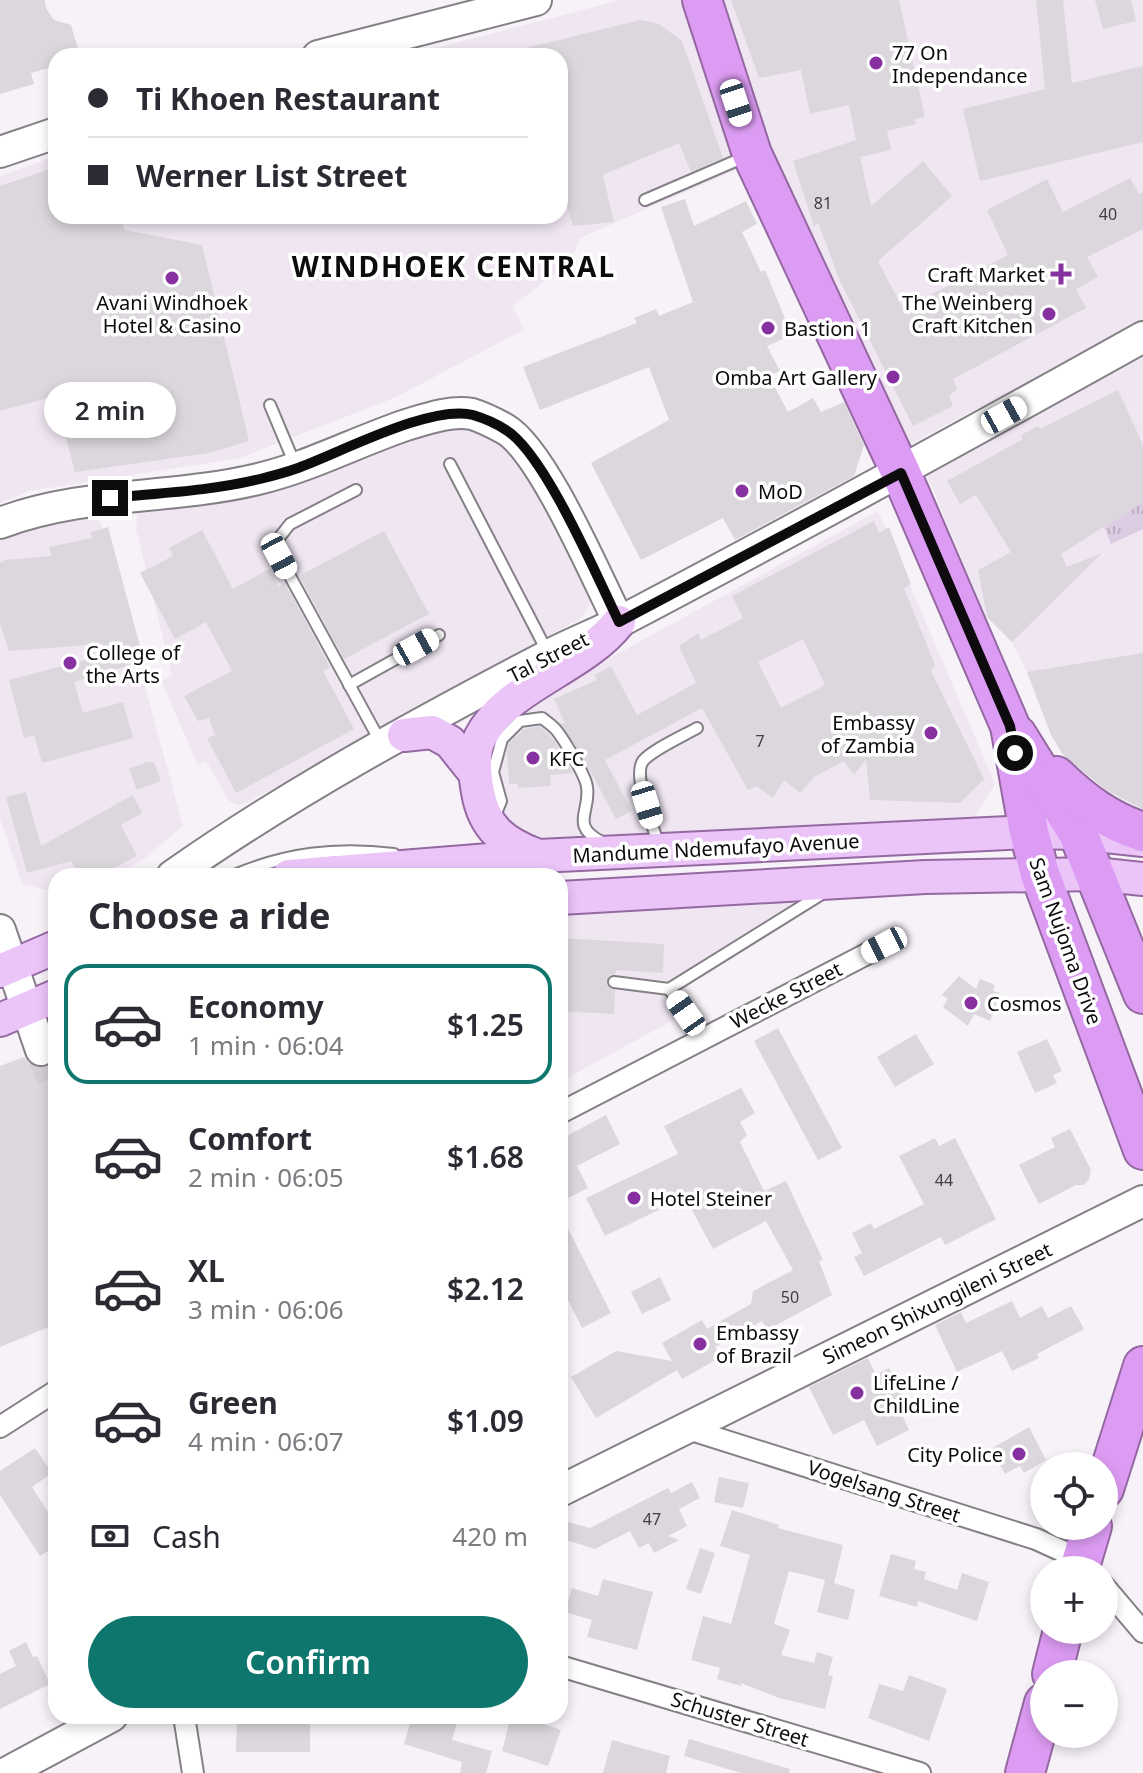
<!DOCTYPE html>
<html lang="en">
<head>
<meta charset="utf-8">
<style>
  :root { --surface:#fff; --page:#f7f7f7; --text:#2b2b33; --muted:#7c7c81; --line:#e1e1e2; --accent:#0f766e }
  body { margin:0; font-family:"Noto Sans",sans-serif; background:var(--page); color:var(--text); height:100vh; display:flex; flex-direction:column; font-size:30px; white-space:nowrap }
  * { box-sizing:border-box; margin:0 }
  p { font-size:26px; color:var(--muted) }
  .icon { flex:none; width:44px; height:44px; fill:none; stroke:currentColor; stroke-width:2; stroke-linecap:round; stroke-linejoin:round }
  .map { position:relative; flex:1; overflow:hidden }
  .details { position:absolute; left:48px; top:868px; width:520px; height:856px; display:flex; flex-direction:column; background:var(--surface); border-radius:24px; box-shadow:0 4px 12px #0003 }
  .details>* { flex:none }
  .banner { position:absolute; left:48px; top:48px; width:520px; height:176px; border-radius:24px; box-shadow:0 4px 12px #0003; display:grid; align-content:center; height:176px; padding:0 40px; background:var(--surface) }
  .buttons { position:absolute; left:1030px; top:1452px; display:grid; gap:16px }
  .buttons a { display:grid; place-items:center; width:88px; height:88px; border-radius:50%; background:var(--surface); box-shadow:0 4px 12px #0003; font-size:40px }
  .end { position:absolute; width:36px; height:36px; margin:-18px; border:10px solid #0d0b0d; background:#fff; box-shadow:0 0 0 4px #fff }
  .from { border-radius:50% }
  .bubble { position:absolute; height:56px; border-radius:28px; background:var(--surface); box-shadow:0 4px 12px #0003; font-size:26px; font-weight:600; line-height:56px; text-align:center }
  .car { position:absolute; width:24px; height:48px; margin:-24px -12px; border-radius:10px; box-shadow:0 0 6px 2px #0007; background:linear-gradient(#fff 24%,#345 0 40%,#fff 0 76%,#345 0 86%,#fff 0) }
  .banner b { display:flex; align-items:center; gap:28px; height:76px; font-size:30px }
  .banner b+b { border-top:2px solid var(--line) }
  .banner i { width:20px; height:20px; background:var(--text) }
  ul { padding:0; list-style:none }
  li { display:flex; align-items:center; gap:24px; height:120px; margin:0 16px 12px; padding:0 24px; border:4px solid transparent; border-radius:24px }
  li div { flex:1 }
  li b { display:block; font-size:30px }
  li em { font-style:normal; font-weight:600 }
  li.active { border-color:var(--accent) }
  li>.icon { width:72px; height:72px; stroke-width:1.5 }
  h2 { padding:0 40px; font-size:36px; line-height:96px }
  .pay { display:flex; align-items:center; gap:20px; height:88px; padding:0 40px; font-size:30px }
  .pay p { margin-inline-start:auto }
  .button { display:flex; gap:16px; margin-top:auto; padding:16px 40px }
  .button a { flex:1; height:92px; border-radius:48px; background:var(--accent); color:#fff; font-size:32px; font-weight:600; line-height:92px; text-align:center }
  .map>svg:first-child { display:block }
  .built { fill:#efe6f2 }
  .grass { fill:url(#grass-tufts) }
  .building { fill:#dbd7dd; fill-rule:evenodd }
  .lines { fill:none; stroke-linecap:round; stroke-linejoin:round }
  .secondary-tunnel { stroke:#d4cfd5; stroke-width:30; stroke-dasharray:30 15; stroke-linecap:butt }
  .lane-casing { stroke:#848086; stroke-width:14 }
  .street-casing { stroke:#848086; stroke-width:24 }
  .secondary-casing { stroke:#848086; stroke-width:34 }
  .primary-casing { stroke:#9469a2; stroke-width:36 }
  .highway-casing { stroke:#9469a2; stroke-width:42 }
  .lane { stroke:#fff; stroke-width:10 }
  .street { stroke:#fff; stroke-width:20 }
  .secondary { stroke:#fff; stroke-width:30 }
  .primary { stroke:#ebc4f8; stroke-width:32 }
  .highway { stroke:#dd9cf3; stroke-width:38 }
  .route { stroke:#0d0b0d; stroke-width:10 }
  .poi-dot { fill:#86319f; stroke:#fff; stroke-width:3 }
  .labels { text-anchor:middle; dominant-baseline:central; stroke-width:7; stroke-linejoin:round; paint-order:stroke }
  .number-label { font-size:16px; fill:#403e41 }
  .poi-label { font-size:20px; fill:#0d0b0d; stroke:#fff; text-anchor:start }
  .street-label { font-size:20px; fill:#0d0b0d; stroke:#fff }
  .district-label { font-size:28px; font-weight:bold; letter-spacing:2px; fill:#0d0b0d; stroke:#fff }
</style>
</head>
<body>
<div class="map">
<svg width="1143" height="1773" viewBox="0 0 1143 1773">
  <defs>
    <pattern id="grass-tufts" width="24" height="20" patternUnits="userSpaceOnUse" patternTransform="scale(2)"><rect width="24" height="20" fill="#dccce2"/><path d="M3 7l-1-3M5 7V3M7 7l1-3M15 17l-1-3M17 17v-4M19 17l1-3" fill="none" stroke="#bcaec1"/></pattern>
  </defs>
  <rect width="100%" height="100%" fill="#f7f2f8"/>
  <g class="built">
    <polygon points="621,0 681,0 743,167 580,238 571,261 513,306 524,330 394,398 240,458 30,491 0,503 0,176 56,156 56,216 560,216 560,56 404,56"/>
    <polygon points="714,0 1143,0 1143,320 903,448 767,149"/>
    <polygon points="1143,337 1143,811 1116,801 1088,782 1064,757 1051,735 1027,672 1012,642 985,615 921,461"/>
    <polygon points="454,428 485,432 507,446 534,476 589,586 590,605 581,618 247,803 237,805 229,801 206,761 198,765 161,681 172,675 136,529 138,510 254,495 306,476 385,442"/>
    <polygon points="878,511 995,784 972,822 546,845 501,824 489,748 509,713"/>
    <polygon points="98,515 183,826 142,860 115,876 56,876 56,892 22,884 0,819 0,539 65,516"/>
    <polygon points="840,883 670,988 686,1013 560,1082 560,898"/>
  </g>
  <polygon class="grass" points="1143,502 1143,529 1111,544 1104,527"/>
  <g class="building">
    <polygon points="0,0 45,0 46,8 54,20 71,25 80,56 56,56 56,66 31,73 34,84 0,94"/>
    <polygon points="731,0 899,0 925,117 915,119 916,124 887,131 891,150 860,157 871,206 923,161 952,196 878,261 903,309 1008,255 987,210 1047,179 1063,212 1130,178 1139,194 1143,192 1143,229 1087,257 1098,277 1076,289 1086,308 953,379 957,390 949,395 953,406 913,426 840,281 818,223 814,226 793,161 856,140 849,105 810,114 801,70 759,78"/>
    <polygon points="1036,0 1063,0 1072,83 1143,66 1143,142 980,181 963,109 1045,89"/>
    <polygon points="1095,0 1131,0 1136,21 1103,29"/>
    <polygon points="640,20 659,24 682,41 723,158 691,172 679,143 603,175 614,222 573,226 560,183 560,56 519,56 518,50"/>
    <polygon points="56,167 56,216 120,216 125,230 202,245 249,441 209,453 75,472 55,396 0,411 0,186"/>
    <polygon points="685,199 694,226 746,201 757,224 742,232 761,272 765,270 792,335 767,346 780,371 769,376 788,412 813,398 821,412 844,402 864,445 854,476 735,540 723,518 641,560 591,463 669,420 649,367 540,410 523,367 637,323 634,318 656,309 659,316 693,302 661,207"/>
    <polygon points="1118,390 1143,445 1143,502 1061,554 1067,567 1102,553 1012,642 987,617 978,570 1011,552 976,495 960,504 947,481 1023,439 1021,435 1038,426 1040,429"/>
    <path d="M874 521 879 533 889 527 911 584 904 588 935 665 931 671 984 779 960 803 870 800 866 759 854 775 844 761 814 777 800 793 784 780 773 798 756 786 748 790 702 708 605 760 632 811 616 819 581 754 560 723H565L554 699 597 680 594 675 611 666 637 715 696 683 679 646 698 633 701 640 743 618 732 596ZM803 639 825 685 781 708 758 662Z"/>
    <polygon points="108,527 144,661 74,682 83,713 123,702 133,738 42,763 34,735 24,738 9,680 104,655 102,644 9,651 0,624 0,563 5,560 52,556 49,547 92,538 91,532"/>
    <polygon points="202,530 233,589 269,569 278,587 285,583 330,667 323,671 354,729 236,793 207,738 215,735 209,718 198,721 184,696 232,671 206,622 175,639 140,573 173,556 169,548"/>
    <polygon points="384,531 429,614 344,659 299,576"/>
    <polygon points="1143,653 1143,809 1108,791 1064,756 1051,735 1027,672"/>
    <polygon points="540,726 554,740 573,773 550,775 551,786 518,788 518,784 509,784 507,752 509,743 524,729"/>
    <polygon points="147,762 154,762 161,781 137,790 129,769"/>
    <polygon points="26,792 41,846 133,795 142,813 121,825 137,856 99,876 79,876 71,861 27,873 6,797"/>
    <polygon points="560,938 664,944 663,973 616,970 616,974 610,975 606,982 609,988 615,990 614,1014 560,1011"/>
    <polygon points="959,976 976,989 980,979 995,985 993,991 1000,993 990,1021 974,1014 968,1026 943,1007 948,999 942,995"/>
    <polygon points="778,1028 842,1148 818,1160 754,1041"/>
    <polygon points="916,1034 934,1064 895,1087 877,1057"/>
    <polygon points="1047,1039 1062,1071 1053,1075 1057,1083 1035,1093 1017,1052"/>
    <polygon points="24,1057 30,1064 38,1068 48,1067 56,1059 56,1324 0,1347 0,1066"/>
    <polygon points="741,1088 755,1113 740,1122 747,1135 740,1142 764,1191 786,1181 823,1260 819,1261 832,1295 767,1330 762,1321 715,1347 721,1357 682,1379 677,1370 596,1418 571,1377 616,1351 672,1361 662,1343 702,1320 707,1329 751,1304 753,1291 793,1270 766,1221 713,1249 685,1197 605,1236 586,1198 678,1154 664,1126"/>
    <polygon points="606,1115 620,1144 577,1166 588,1188 560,1202 560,1132 563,1138"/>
    <polygon points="1070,1129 1091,1170 1089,1179 1084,1185 1076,1185 1039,1204 1019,1165 1055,1147 1051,1138"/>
    <polygon points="935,1138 939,1146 955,1138 996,1219 945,1245 941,1237 864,1276 854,1257 862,1253 852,1233 871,1223 874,1229 924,1204 899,1156"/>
    <polygon points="560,1213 611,1313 582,1328 560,1284"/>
    <polygon points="660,1277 671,1300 642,1314 631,1292"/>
    <polygon points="1012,1301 1020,1318 1042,1306 1048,1318 1071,1306 1084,1329 1037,1354 1039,1358 1012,1371 1002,1351 957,1372 935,1325 961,1312 966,1323"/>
    <polygon points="868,1358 876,1375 889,1368 907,1405 899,1408 909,1430 877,1446 864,1420 833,1435 809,1387"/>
    <polygon points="1029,1427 1046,1460 1024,1473 1020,1466 1005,1474 991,1449"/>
    <polygon points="35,1448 52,1473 32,1487 56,1524 56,1546 40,1556 0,1495 0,1471"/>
    <polygon points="719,1477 749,1483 743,1508 714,1502"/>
    <polygon points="692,1482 700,1498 679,1509 687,1526 668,1536 679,1540 654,1553 649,1543 639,1548 630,1531 595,1549 560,1538 560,1520 590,1528 668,1488 671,1493"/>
    <polygon points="732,1510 779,1525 778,1528 843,1545 834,1583 855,1590 848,1620 817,1612 825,1580 789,1571 774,1624 790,1630 781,1655 814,1663 817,1652 833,1657 828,1675 833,1676 825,1709 779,1698 741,1683 741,1686 717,1679 720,1668 691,1660 703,1616 731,1624 750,1555 720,1546"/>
    <polygon points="700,1548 715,1553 701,1594 686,1589"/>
    <polygon points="891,1554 916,1561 914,1569 926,1572 924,1579 957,1590 962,1573 989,1582 977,1621 918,1601 917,1607 879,1596"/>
    <polygon points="603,1579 653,1592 637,1650 587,1637 592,1620 565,1612 572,1588 598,1596"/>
    <polygon points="26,1642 33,1657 37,1656 50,1684 0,1709 0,1674 16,1666 9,1651"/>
    <polygon points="909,1675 947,1689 929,1741 868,1718 879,1684 903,1691"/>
    <polygon points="237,1716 310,1716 310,1752 236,1752"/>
    <polygon points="412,1716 459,1716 452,1740 492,1751 486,1773 460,1773 462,1762 404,1744"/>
    <polygon points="511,1716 521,1716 561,1730 548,1766 502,1751"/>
    <polygon points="689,1739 790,1769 789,1773 741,1773 684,1756"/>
    <polygon points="612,1740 670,1756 666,1773 603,1773"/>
  </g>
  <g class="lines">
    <polyline class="secondary-tunnel" points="41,1050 56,1091"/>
    <defs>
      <g id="lane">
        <polyline points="645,200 747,156"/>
        <polyline points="270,405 296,467"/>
        <polyline points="450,464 548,653"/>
        <polyline points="356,490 290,524 278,539 279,556 380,741"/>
        <polyline points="349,685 439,635"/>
        <path d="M489 812 496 813 501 801 493 772 502 739 520 721 542 718C547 722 553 726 557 731 564 740 586 776 587 787 591 812 569 825 602 842"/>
        <path d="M659 846C654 828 632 776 643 761 652 750 683 736 697 728"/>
        <path d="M232 876C286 853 335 847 394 854"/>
        <polyline points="614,982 669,989 825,892"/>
        <polyline points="669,989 704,1037"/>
      </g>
      <g id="street">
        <polyline points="560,1113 884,945"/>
        <polyline points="0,1427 56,1391"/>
        <polyline points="685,1428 1036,1539 1082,1560 1086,1564"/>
        <polyline points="1104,1586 1143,1632"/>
        <polyline points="560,1666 920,1773"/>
        <polyline points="184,1716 193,1773"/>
      </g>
      <g id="secondary">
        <polyline points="318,56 536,0"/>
        <polyline points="0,152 56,133"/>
        <path d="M0 523C85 491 171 500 258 479 309 467 356 442 406 425 426 419 451 410 472 414 482 417 496 424 505 429 543 451 597 579 619 622"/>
        <path d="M172 876C290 793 419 723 547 656 572 643 598 633 623 620 798 528 971 433 1143 337"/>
        <polyline points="0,930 41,1050"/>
        <polyline points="560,1491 1143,1201"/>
        <polyline points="6,1773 112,1716"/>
      </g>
      <g id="primary">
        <polyline points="404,735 432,732 450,742 474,772"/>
        <path d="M536 855C504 843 484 828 478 792 475 776 472 753 480 738 506 686 582 669 619 622"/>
        <polyline points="289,876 539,856 1029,832 1078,833 1143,840"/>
        <polyline points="560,898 925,877 1095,874 1143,879"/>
        <polyline points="0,971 56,947"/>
        <polyline points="0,1020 56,996"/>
      </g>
      <g id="highway">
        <polyline points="702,0 752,154 901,473 1010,726 1029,832 1040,874 1143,1150"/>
        <polyline points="1017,735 1078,833 1143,994"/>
        <path d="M1056 776C1082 801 1108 821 1143 832"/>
        <polyline points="1104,1489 1143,1366"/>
        <polyline points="1079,1570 1092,1526"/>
        <polyline points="1052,1674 1063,1630"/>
        <polyline points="1025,1773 1044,1703"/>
      </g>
    </defs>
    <use href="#lane" class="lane-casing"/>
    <use href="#street" class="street-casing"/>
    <use href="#secondary" class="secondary-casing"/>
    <use href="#primary" class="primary-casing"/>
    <use href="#highway" class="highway-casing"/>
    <use href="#lane" class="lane"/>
    <use href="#street" class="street"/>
    <use href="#secondary" class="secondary"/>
    <use href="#primary" class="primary"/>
    <use href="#highway" class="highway"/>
  </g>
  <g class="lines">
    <path class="route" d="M110 498C160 493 211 491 260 479 272 476 284 473 295 469 338 454 430 404 473 415 483 418 497 424 506 430 545 454 597 577 619 622L901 473 1010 726 1015 753"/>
  </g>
  <g class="poi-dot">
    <circle cx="876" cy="63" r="8"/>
    <path d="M1057 262h8v8h8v8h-8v8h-8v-8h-8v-8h8z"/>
    <circle cx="172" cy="278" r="8"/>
    <circle cx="1049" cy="314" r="8"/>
    <circle cx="768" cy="328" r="8"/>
    <circle cx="893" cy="377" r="8"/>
    <circle cx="742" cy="491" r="8"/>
    <circle cx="70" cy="663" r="8"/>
    <circle cx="931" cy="733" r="8"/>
    <circle cx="533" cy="758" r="8"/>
    <circle cx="971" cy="1003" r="8"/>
    <circle cx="634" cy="1198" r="8"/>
    <circle cx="700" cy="1344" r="8"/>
    <circle cx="857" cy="1393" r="8"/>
    <circle cx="1019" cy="1454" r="8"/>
  </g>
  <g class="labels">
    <g class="number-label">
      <text x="823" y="203">81</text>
      <text x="1108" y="214">40</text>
      <text x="760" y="741">7</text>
      <text x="944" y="1180">44</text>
      <text x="790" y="1297">50</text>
      <text x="652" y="1519">47</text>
    </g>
    <g class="poi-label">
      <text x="892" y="52">77 On<tspan x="892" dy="23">Independance</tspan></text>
      <text x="1045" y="274" text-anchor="end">Craft Market</text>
      <text x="172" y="302" text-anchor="middle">Avani Windhoek<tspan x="172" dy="23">Hotel &amp; Casino</tspan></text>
      <text x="1033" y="302" text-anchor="end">The Weinberg<tspan x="1033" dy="23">Craft Kitchen</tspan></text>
      <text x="784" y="328">Bastion 1</text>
      <text x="877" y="377" text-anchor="end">Omba Art Gallery</text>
      <text x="758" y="491">MoD</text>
      <text x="86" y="652">College of<tspan x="86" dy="23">the Arts</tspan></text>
      <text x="915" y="722" text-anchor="end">Embassy<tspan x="915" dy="23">of Zambia</tspan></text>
      <text x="549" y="758">KFC</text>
      <text x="987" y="1003">Cosmos</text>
      <text x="650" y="1198">Hotel Steiner</text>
      <text x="716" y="1332">Embassy<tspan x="716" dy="23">of Brazil</tspan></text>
      <text x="873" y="1382">LifeLine /<tspan x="873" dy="23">ChildLine</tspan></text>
      <text x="1003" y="1454" text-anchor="end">City Police</text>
    </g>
    <g class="street-label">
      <text transform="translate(548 657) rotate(-27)">Tal Street</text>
      <text transform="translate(716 848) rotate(-3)">Mandume Ndemufayo Avenue</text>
      <text transform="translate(1066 941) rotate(70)">Sam Nujoma Drive</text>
      <text transform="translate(786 995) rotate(-27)">Wecke Street</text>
      <text transform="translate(937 1303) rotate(-26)">Simeon Shixungileni Street</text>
      <text transform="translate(884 1491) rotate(18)">Vogelsang Street</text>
      <text transform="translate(740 1719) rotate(17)">Schuster Street</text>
    </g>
    <g class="district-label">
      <text x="454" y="266">WINDHOEK CENTRAL</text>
    </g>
  </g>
</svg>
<div class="buttons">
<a><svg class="icon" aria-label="locate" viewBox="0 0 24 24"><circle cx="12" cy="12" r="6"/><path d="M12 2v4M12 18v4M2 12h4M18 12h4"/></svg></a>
<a>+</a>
<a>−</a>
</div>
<i class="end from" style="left:1015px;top:753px"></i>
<i class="end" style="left:110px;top:498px"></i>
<div class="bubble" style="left:44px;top:382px;width:132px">2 min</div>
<i class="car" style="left:736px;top:103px;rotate:162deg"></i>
<i class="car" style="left:1004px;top:415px;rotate:61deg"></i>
<i class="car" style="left:279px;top:556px;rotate:152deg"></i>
<i class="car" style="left:416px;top:647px;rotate:61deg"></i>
<i class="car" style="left:647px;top:805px;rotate:163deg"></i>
<i class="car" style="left:884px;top:945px;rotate:243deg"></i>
<i class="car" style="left:686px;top:1013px;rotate:325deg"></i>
<div class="banner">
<b><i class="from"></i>Ti Khoen Restaurant</b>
<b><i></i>Werner List Street</b>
</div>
<section class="details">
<h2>Choose a ride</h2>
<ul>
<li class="active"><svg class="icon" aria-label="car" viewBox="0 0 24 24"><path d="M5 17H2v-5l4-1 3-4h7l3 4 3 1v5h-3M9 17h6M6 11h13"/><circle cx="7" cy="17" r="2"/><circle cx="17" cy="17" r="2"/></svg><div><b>Economy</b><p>1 min · 06:04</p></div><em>$1.25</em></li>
<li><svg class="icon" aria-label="car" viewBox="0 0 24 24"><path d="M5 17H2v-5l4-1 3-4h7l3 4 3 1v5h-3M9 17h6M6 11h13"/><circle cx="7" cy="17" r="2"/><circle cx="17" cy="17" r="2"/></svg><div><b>Comfort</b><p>2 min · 06:05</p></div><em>$1.68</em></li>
<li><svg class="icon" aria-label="car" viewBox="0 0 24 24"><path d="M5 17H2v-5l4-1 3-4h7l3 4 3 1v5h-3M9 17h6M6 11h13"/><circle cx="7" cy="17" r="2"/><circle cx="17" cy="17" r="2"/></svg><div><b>XL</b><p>3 min · 06:06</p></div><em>$2.12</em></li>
<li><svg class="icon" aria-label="car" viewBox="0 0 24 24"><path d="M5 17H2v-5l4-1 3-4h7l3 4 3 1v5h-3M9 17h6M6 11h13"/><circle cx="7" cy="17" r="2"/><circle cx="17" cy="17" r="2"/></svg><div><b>Green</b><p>4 min · 06:07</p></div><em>$1.09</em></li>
</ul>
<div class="pay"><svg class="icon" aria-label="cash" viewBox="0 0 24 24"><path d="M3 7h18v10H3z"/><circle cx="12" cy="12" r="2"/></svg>Cash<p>420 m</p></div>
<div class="button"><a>Confirm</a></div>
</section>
</div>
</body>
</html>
